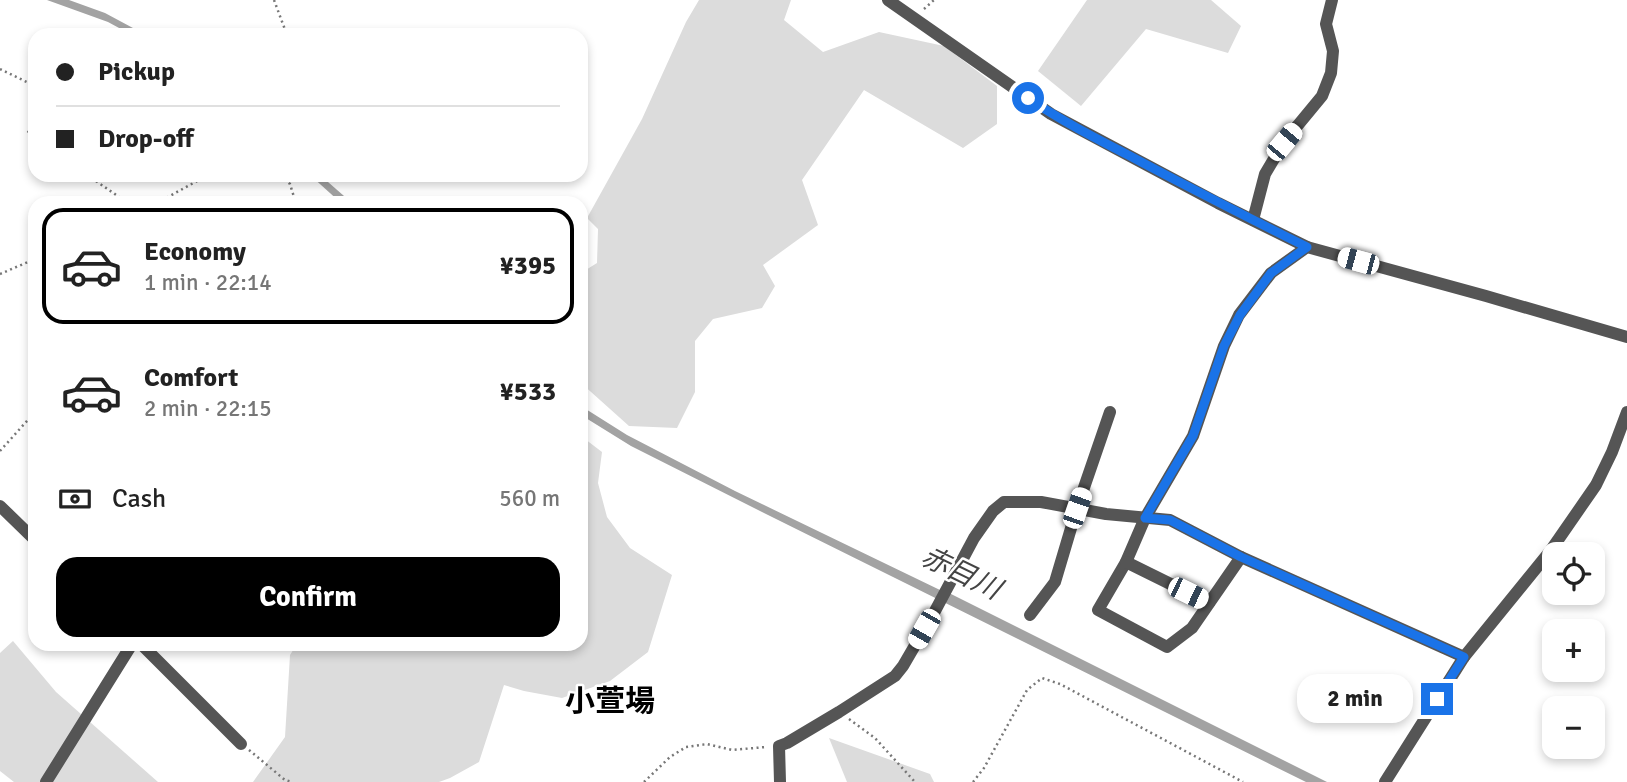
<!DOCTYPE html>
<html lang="en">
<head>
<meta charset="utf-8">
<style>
  :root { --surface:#fff; --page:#f6f6f6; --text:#222; --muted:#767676; --line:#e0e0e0; --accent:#000 }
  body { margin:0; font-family:Signika,"Noto Sans JP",sans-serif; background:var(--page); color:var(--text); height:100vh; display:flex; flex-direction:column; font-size:26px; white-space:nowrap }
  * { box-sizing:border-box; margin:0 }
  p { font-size:23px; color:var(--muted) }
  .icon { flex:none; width:38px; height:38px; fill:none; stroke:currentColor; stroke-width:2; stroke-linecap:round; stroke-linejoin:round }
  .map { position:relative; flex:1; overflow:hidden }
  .sheet { position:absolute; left:28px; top:196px; width:560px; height:455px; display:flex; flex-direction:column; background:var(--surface); border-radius:21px; box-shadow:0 4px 10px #0003 }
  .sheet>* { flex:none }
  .hud { position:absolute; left:28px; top:28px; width:560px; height:154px; border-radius:21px; box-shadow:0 4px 10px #0003; display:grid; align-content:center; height:154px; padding:0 28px; background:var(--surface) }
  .fabs { position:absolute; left:1542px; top:542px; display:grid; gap:14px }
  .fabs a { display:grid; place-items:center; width:63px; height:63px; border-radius:14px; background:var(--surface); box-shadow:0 4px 10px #0003; font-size:35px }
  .end { position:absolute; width:32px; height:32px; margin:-16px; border:9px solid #1a73e8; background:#fff; box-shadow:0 0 0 4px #fff }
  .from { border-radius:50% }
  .bubble { position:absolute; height:49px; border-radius:21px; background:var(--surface); box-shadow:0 4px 10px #0003; font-size:23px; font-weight:700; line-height:49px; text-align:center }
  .car { position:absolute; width:21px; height:42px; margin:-21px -10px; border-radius:9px; box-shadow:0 0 5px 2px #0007; background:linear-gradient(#fff 24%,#345 0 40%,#fff 0 76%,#345 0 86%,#fff 0) }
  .hud b { display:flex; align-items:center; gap:24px; height:66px; font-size:26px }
  .hud b+b { border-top:2px solid var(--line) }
  .hud i { width:18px; height:18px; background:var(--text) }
  ul { padding:12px 0 0; list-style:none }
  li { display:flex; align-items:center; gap:21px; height:116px; margin:0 14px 10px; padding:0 14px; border:4px solid transparent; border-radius:21px }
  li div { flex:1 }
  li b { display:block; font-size:26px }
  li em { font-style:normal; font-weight:700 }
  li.current { border-color:var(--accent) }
  li>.icon { width:63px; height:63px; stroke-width:1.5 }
  .pay { display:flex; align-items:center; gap:18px; height:77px; padding:0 28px; font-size:26px }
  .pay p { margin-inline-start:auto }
  .cta { display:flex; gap:14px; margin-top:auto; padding:14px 28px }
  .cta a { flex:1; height:80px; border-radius:21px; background:var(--accent); color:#fff; font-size:28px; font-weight:700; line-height:80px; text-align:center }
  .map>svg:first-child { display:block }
  .green { fill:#dcdcdc }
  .water { fill:#a3a3a3 }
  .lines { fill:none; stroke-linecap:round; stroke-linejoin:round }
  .path { stroke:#777; stroke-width:2.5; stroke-dasharray:2 3.5; stroke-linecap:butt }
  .minor { stroke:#555; stroke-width:12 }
  .route { stroke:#1a73e8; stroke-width:9 }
  .labels { text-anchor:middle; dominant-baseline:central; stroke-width:5; stroke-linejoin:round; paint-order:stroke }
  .water-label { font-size:28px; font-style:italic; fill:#444; stroke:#fff }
  .quarter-label { font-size:30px; font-weight:bold; fill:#000; stroke:#fff }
</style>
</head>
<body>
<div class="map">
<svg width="1627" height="782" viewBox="0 0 1627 782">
  <rect width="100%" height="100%" fill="#fff"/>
  <g class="green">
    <polygon points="699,0 791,0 784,20 823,52 879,32 944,46 997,86 997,124 963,148 864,90 802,180 818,225 763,265 775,286 762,308 713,319 695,341 695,392 677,428 629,426 581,383 581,273 597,263 598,229 587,218 642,119 686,22"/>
    <polygon points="1087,0 1211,0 1241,26 1228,53 1146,29 1081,106 1038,71"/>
    <polygon points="581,436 602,452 598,483 607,517 630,548 672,575 648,652 610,681 562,698 524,691 504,685 479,762 450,778 439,782 253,782 285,737 290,655 297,644 581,644"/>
    <polygon points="13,641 56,692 158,782 14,782 0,771 0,653"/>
    <polygon points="829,738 930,774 934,782 847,782"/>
  </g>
  <g class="water">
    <polygon points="47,0 69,0 105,13 146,35 132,35 108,22"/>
    <polygon points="310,175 320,175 352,203 341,203"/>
    <polygon points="581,406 627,435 735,491 940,590 949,593 1327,782 1306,782 766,514 631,446 581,415"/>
  </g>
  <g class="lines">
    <g class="path">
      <polyline points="274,0 287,35"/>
      <polyline points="924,9 934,0"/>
      <polyline points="0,69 35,86"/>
      <polyline points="35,122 27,134 35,139"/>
      <polyline points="87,175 128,203"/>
      <polyline points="281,175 290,184 294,197 289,203"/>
      <polyline points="157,203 208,175"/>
      <polyline points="0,274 35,259"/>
      <polyline points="0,451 35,412"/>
      <polyline points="849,719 875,738 915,782"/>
      <polyline points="249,750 285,780 292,782"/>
      <polyline points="644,782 670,757 686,747 707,744 732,750 766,747"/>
      <polyline points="973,782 984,768 1027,690 1042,678 1060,684 1243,782"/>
    </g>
    <g class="minor">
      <polyline points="888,0 1051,114 1218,203 1307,247 1486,296 1627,337"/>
      <polyline points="1253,220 1265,174 1284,142 1322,96 1331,73 1333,51 1326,24 1332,0"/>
      <polyline points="0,506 35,540"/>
      <polyline points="1241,557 1192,628 1167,647 1098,610 1126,562 1145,518 1193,436 1224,346 1239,315 1271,273 1307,247"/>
      <polyline points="1126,562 1209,603"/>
      <polyline points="1030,615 1055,582 1077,508 1110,412"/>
      <polyline points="141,644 241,744"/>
      <polyline points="46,782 132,644"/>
      <polyline points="780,782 779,746 787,743 839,712 895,676 903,666 935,611 974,538 993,511 1004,502 1041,502 1106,514 1170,520 1241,557 1464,657"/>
      <polyline points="1385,782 1464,657 1551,550 1596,485 1612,452 1627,412"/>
    </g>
  </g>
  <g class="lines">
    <path class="route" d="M1028 98C1060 120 1095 138 1130 156 1188 187 1247 217 1307 247L1271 273 1240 315 1224 346 1193 436 1145 518 1170 520 1241 557 1464 657 1437 699"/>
  </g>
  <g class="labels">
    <g class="water-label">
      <text transform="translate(961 573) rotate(26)">赤目川</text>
    </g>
    <g class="quarter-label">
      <text x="610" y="701">小萱場</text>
    </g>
  </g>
</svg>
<div class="fabs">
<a><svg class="icon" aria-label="locate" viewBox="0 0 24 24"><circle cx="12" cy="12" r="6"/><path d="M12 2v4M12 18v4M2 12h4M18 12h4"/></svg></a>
<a>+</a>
<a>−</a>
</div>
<i class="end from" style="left:1028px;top:98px"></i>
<i class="end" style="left:1437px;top:699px"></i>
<div class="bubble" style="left:1297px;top:674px;width:116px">2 min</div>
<i class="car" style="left:1284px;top:142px;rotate:40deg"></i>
<i class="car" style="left:1358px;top:261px;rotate:285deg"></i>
<i class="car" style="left:1077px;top:508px;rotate:19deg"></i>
<i class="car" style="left:1188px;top:593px;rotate:116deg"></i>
<i class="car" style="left:924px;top:629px;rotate:210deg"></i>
<div class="hud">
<b><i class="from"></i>Pickup</b>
<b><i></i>Drop-off</b>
</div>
<section class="sheet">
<ul>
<li class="current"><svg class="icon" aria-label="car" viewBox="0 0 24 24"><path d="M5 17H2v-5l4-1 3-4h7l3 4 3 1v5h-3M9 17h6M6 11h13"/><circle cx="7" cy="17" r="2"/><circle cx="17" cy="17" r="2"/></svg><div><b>Economy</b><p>1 min · 22:14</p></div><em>¥395</em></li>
<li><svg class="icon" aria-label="car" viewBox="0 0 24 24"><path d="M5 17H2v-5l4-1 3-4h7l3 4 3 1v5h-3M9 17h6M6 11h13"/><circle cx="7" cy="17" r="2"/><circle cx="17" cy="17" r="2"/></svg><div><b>Comfort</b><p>2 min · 22:15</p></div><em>¥533</em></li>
</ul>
<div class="pay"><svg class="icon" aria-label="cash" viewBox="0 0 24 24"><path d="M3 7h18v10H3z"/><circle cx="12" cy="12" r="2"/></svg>Cash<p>560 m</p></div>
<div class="cta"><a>Confirm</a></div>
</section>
</div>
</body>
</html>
